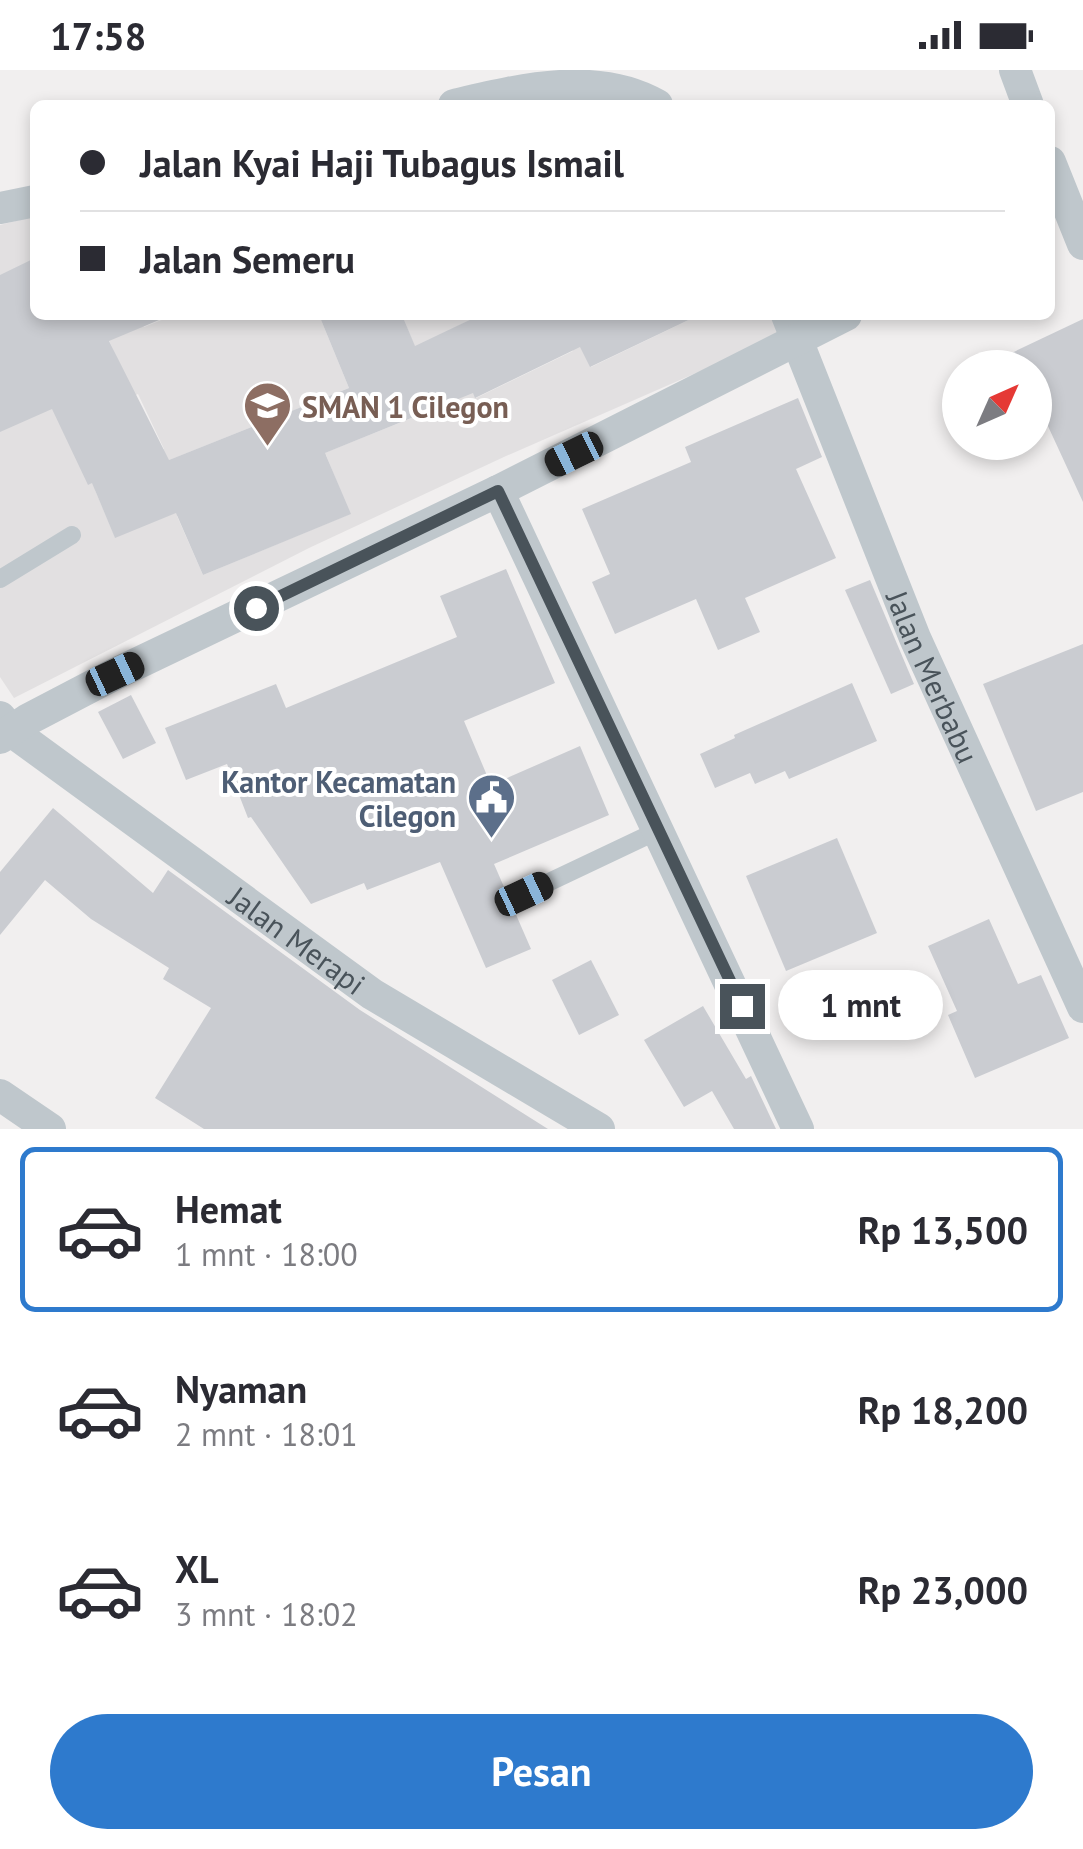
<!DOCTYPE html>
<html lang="id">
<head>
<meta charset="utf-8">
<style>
  :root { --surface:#fff; --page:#f2f2f3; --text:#2b2b33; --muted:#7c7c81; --line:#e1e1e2; --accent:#2e7acd }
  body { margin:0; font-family:"PT Sans",sans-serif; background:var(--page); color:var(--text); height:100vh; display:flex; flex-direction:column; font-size:38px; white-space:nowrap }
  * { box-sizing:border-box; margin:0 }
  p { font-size:32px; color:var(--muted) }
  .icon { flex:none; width:55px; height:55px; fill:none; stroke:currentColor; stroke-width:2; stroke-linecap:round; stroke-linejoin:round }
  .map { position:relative; height:1059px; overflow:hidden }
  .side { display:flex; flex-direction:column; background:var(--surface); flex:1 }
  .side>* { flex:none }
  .hud { position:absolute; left:30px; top:30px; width:1025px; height:220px; border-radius:15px; box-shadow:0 5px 15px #0003; display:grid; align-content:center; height:220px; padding:0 50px; background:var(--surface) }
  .needle { width:65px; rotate:45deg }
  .fabs { position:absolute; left:942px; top:280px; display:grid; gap:20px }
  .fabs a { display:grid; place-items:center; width:110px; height:110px; border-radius:50%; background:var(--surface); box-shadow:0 5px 15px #0003; font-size:50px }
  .end { position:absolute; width:45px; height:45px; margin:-22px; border:12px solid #49535a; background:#fff; box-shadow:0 0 0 5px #fff }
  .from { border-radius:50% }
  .bubble { position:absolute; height:70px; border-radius:35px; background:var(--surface); box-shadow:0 5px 15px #0003; font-size:32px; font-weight:700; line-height:70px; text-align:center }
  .car { position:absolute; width:30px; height:60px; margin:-30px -15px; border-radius:12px; box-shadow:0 0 8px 2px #0007; background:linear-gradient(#222 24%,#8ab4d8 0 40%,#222 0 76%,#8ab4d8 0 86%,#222 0) }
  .hud b { display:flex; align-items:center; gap:35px; height:95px; font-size:38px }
  .hud b+b { border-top:2px solid var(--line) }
  .hud i { width:25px; height:25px; background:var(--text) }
  ul { padding:18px 0 0; list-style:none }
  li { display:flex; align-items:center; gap:30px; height:165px; margin:0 20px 15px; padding:0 30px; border:5px solid transparent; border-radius:15px }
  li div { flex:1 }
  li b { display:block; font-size:38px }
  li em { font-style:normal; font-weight:700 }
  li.on { border-color:var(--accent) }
  li>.icon { width:90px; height:90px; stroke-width:1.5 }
  .button { display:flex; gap:20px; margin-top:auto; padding:20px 50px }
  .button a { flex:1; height:115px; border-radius:60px; background:var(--accent); color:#fff; font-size:40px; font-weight:700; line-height:115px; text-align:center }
  .status { display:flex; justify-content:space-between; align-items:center; height:70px; padding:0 50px; background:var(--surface); direction:ltr }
  .status svg { height:28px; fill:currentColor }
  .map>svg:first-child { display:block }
  .education { fill:#e2e0e1; fill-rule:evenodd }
  .building { fill:#caccd1 }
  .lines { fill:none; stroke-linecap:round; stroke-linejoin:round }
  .service { stroke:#bfc7cc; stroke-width:18 }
  .minor { stroke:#bfc7cc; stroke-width:32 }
  .route { stroke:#49535a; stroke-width:12 }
  .labels { text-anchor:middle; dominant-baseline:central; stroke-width:8; stroke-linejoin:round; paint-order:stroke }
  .education-label { font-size:30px; font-weight:bold; fill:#785e54; stroke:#fff; text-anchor:start }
  .street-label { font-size:30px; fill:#49535a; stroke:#fff }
  .service-label { font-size:30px; font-weight:bold; fill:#4e5e75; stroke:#fff; text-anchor:end }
</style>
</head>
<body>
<div class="status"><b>17:58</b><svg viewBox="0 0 49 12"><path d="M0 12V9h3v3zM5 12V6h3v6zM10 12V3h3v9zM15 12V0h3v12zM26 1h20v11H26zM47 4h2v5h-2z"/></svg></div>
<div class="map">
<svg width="1083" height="1059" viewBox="0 0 1083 1059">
  <rect width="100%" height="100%" fill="#f1efef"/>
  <path class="education" d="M35 146 31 258 58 245H139L144 257 174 245H319L349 318 95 420 115 467 439 337 402 245H480L444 263 476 328 573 281 556 245H565L591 297 699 245H776L785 264 506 386 309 478 14 628 0 607V155ZM99 249 132 320 77 346ZM138 324 164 379 89 414 62 359ZM326 385 350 444 203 505 177 446Z"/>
  <g class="building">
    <polygon points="35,188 35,245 171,245 109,271 169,390 349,318 319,245 402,245 415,276 480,245 699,245 590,297 580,277 475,328 473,323 325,383 351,444 203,505 176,443 115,468 92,413 88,415 52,339 0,362 0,205"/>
    <polygon points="1083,249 1083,432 1035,328 1035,298 980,298"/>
    <polygon points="798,328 822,387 796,399 836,488 745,528 760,562 718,580 696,529 615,564 592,512 610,504 582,439 691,392 685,377"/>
    <polygon points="506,499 555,613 464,651 491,715 580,676 609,745 494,794 531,879 486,898 440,792 367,820 364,813 311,834 251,747 248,748 227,694 186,710 165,658 276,614 286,638 457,567 440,526"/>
    <polygon points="870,510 914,614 891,624 845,520"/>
    <polygon points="1083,574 1083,722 1036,741 983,614"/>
    <polygon points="852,613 877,671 789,709 785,701 755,714 750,703 715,718 700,684 735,668 734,665"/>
    <polygon points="131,625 156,673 123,689 98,642"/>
    <polygon points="53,738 153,823 168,800 360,940 548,1059 204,1059 155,1028 211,938 163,909 169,898 91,849 45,810 0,865 0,802"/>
    <polygon points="837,768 877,863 786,901 746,806"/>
    <polygon points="989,849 1018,914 1041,905 1069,968 975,1008 948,945 957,941 928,876"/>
    <polygon points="591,890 619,945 579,965 552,910"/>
    <polygon points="703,936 746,1009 751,1006 776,1059 734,1059 712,1021 684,1037 644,970"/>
  </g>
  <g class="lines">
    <g class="service">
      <polyline points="0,509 72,465"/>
      <polyline points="524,824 659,760"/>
    </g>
    <g class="minor">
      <polyline points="1015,0 1028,35"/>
      <path d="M454 35C518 20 596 0 657 35"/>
      <polyline points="1050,92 1083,174"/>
      <polyline points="0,138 35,131"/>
      <path id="s1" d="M787 245 915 568 1083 937"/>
      <polyline points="498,421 798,1059"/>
      <path id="s2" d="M0 647 10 660 372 924 599 1059"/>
      <polyline points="0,668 27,650 115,604 498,421 846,245"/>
      <polyline points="0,1025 50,1059"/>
    </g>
  </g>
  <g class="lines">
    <polyline class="route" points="256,538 498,421 742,936"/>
  </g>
  <defs>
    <symbol id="school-pin" viewBox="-11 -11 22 30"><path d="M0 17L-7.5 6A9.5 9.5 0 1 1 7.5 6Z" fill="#8d6e63" stroke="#fff"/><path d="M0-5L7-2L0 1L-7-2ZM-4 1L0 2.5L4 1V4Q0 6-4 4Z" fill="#fff"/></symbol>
    <symbol id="civic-pin" viewBox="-11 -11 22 30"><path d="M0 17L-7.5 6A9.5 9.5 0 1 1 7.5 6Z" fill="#5c6f8a" stroke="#fff"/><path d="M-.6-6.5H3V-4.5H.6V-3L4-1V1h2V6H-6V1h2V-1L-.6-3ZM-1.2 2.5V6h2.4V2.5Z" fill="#fff"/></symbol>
  </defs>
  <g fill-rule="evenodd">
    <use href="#school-pin" x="240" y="308" width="55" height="75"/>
    <use href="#civic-pin" x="464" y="700" width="55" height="75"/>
  </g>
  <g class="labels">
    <g class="education-label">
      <text x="302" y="336">SMAN 1 Cilegon</text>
    </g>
    <g class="street-label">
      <text stroke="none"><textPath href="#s1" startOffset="390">Jalan Merbabu</textPath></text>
      <text stroke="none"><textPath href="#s2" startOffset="372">Jalan Merapi</textPath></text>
    </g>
    <g class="service-label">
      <text x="456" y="711">Kantor Kecamatan<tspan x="456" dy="34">Cilegon</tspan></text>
    </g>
  </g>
</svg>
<div class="fabs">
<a><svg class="needle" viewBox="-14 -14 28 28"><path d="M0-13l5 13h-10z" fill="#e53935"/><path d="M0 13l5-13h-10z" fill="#7c7c81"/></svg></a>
</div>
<i class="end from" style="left:256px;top:538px"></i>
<i class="end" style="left:742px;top:936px"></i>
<div class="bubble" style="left:778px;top:900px;width:165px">1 mnt</div>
<i class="car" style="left:574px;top:384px;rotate:244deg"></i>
<i class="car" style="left:115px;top:604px;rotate:65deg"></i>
<i class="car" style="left:524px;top:824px;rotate:65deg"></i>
<div class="hud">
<b><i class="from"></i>Jalan Kyai Haji Tubagus Ismail</b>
<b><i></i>Jalan Semeru</b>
</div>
</div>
<section class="side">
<ul>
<li class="on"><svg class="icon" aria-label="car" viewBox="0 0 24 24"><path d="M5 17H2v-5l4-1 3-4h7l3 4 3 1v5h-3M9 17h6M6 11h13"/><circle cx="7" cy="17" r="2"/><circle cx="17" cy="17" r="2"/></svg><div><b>Hemat</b><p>1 mnt · 18:00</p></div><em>Rp 13,500</em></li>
<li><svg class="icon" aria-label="car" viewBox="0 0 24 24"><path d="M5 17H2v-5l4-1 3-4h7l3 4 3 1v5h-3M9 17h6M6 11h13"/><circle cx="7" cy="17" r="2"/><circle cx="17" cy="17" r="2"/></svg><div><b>Nyaman</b><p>2 mnt · 18:01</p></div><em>Rp 18,200</em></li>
<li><svg class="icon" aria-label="car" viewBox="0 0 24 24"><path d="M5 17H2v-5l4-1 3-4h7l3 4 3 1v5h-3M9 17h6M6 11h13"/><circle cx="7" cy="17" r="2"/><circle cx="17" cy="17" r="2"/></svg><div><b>XL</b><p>3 mnt · 18:02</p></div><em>Rp 23,000</em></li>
</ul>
<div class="button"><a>Pesan</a></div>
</section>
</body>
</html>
